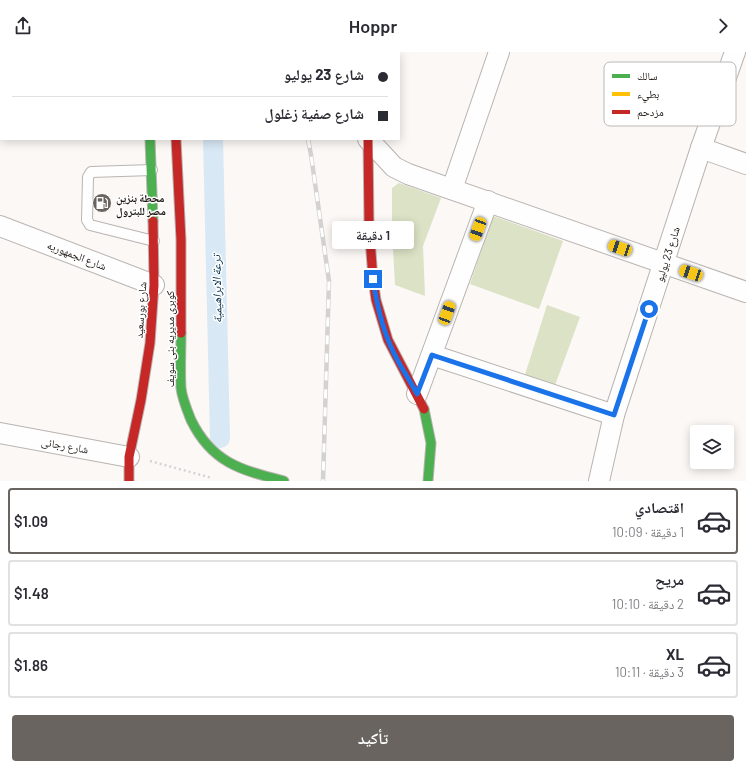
<!DOCTYPE html>
<html lang="ar">
<head>
<meta charset="utf-8">
<style>
  :root { --surface:#fff; --page:#f2f2f3; --text:#2b2b33; --muted:#7c7c81; --line:#e1e1e2; --accent:#696460 }
  body { margin:0; font-family:Barlow,"Noto Naskh Arabic",sans-serif; background:var(--page); color:var(--text); direction:rtl; height:100vh; display:flex; flex-direction:column; font-size:15px; white-space:nowrap }
  * { box-sizing:border-box; margin:0 }
  p { font-size:13px; color:var(--muted) }
  .icon { flex:none; width:22px; height:22px; fill:none; stroke:currentColor; stroke-width:2; stroke-linecap:round; stroke-linejoin:round }
  .map { position:relative; height:429px; overflow:hidden; direction:ltr }
  .panel { display:flex; flex-direction:column; background:var(--surface); flex:1 }
  .panel>* { flex:none }
  .banner { position:absolute; left:0px; top:0px; width:400px; height:88px; box-shadow:0 2px 10px #0003; direction:rtl; display:grid; align-content:center; height:88px; padding:0 12px; background:var(--surface) }
  .tools { position:absolute; left:690px; top:373px; display:grid; gap:8px }
  .tools a { display:grid; place-items:center; width:44px; height:44px; border-radius:4px; background:var(--surface); box-shadow:0 2px 10px #0003; font-size:20px }
  .end { position:absolute; width:18px; height:18px; margin:-9px; border:5px solid #1a73e8; background:#fff; box-shadow:0 0 0 2px #fff }
  .from { border-radius:50% }
  .bubble { position:absolute; height:28px; border-radius:4px; background:var(--surface); box-shadow:0 2px 10px #0003; font-size:13px; font-weight:600; line-height:28px; text-align:center; direction:rtl }
  .car { position:absolute; width:12px; height:24px; margin:-12px -6px; border-radius:5px; box-shadow:0 0 3px 1px #0007; background:linear-gradient(#f5c518 24%,#345 0 40%,#f5c518 0 76%,#345 0 86%,#f5c518 0) }
  .banner b { display:flex; align-items:center; gap:14px; height:38px; font-size:15px }
  .banner b+b { border-top:1px solid var(--line) }
  .banner i { width:10px; height:10px; background:var(--text) }
  ul { padding:7px 0 0; list-style:none }
  li { display:flex; align-items:center; gap:12px; height:66px; margin:0 8px 6px; padding:0 4px; border:2px solid var(--line); border-radius:4px }
  li div { flex:1 }
  li b { display:block; font-size:15px }
  li em { font-style:normal; font-weight:600 }
  li.selected { border-color:var(--accent) }
  li>.icon { width:36px; height:36px; stroke-width:1.5 }
  .primary-button { display:flex; gap:8px; margin-top:auto; padding:8px 12px }
  .primary-button a { flex:1; height:46px; border-radius:4px; background:var(--accent); color:#fff; font-size:16px; font-weight:600; line-height:46px; text-align:center }
  header { display:flex; justify-content:space-between; align-items:center; height:52px; padding:0 12px; background:var(--surface); font-size:18px; font-weight:600 }
  .map>svg:first-child { display:block }
  .green { fill:#dbe2c5 }
  .lines { fill:none; stroke-linecap:round; stroke-linejoin:round }
  .canal { stroke:#d8e8f5; stroke-width:20 }
  .lane-casing { stroke:#b9b4b1; stroke-width:12 }
  .street-casing { stroke:#b9b4b1; stroke-width:22 }
  .fast-casing { stroke:#b9b4b1; stroke-width:11 }
  .slow-casing { stroke:#b9b4b1; stroke-width:11 }
  .jam-casing { stroke:#b9b4b1; stroke-width:11 }
  .path { stroke:#d5d3d3; stroke-width:2.5; stroke-dasharray:2 3; stroke-linecap:butt }
  .lane { stroke:#fffefe; stroke-width:10 }
  .street { stroke:#fffefe; stroke-width:20 }
  .fast { stroke:#4caf50; stroke-width:9 }
  .slow { stroke:#ffc107; stroke-width:9 }
  .jam { stroke:#c62828; stroke-width:9 }
  .rail-casing { stroke:#d3d2d0; stroke-width:4.5 }
  .rail { stroke:#fff; stroke-width:3; stroke-dasharray:9; stroke-linecap:butt }
  .route { stroke:#1a73e8; stroke-width:5 }
  .labels { text-anchor:middle; dominant-baseline:central; stroke-width:3; stroke-linejoin:round; paint-order:stroke }
  .poi-label { font-size:11px; font-weight:bold; fill:#1a1410; stroke:#fff; text-anchor:start }
  .street-label { font-size:11px; fill:#1a1410; stroke:#fff }
  .water-label { font-size:12px; font-style:italic; fill:#002e4d; stroke:#fff }
  .key { fill:#fff; stroke:#bab8b7; stroke-width:1 }
  .key-label { font-size:11px; fill:#1a1410 }
</style>
</head>
<body>
<header><svg class="icon" aria-label="forward" viewBox="0 0 24 24"><path d="M9 5l7 7-7 7"/></svg>Hoppr<svg class="icon" aria-label="share" viewBox="0 0 24 24"><path d="M12 15V3M7 8l5-5 5 5M5 13v7h14v-7"/></svg></header>
<div class="map">
<svg width="746" height="429" viewBox="0 0 746 429">
  <rect width="100%" height="100%" fill="#fcf8f5"/>
  <g class="green">
    <polygon points="399,131 441,146 423,194 425,244 395,233 392,179 392,136"/>
    <polygon points="493,164 563,189 539,257 470,232"/>
    <polygon points="547,253 580,265 554,336 524,326"/>
  </g>
  <g class="lines">
    <g class="canal">
      <polyline points="211,0 211,1"/>
      <polyline points="213,87 220,386"/>
    </g>
    <defs>
      <polyline id="lane" points="152,118 91,120 88,125 87,168 90,173 154,189"/>
      <g id="street">
        <polyline points="368,87 394,115 408,122 746,240"/>
        <polyline points="701,96 746,112"/>
        <polyline points="452,137 499,0"/>
        <polyline points="0,174 154,233"/>
        <polyline points="432,303 614,363"/>
        <polyline points="417,342 488,149"/>
        <polyline points="0,381 129,405"/>
        <polyline points="599,429 614,363 701,96 735,0"/>
      </g>
      <g id="fast">
        <polyline points="169,0 169,1"/>
        <polyline points="150,87 153,169"/>
        <path d="M181 281C181 299 180 318 181 336 182 346 187 358 191 368 212 411 241 418 284 429"/>
        <polyline points="424,357 431,391 428,429"/>
      </g>
      <g id="slow">
        <polyline points="142,0 142,1"/>
        <polyline points="370,0 370,1"/>
      </g>
      <g id="jam">
        <polyline points="176,87 181,188 181,281"/>
        <polyline points="368,87 369,173 373,227 376,248 388,288 424,357"/>
        <polyline points="129,429 129,405 141,348 150,291 154,233 153,169"/>
      </g>
    </defs>
    <use href="#lane" class="lane-casing"/>
    <use href="#street" class="street-casing"/>
    <use href="#fast" class="fast-casing"/>
    <use href="#slow" class="slow-casing"/>
    <use href="#jam" class="jam-casing"/>
    <polyline class="path" points="150,409 212,426"/>
    <use href="#lane" class="lane"/>
    <use href="#street" class="street"/>
    <use href="#fast" class="fast"/>
    <use href="#slow" class="slow"/>
    <use href="#jam" class="jam"/>
    <defs>
      <g id="rail">
        <polyline points="289,0 289,1"/>
        <polyline points="308,87 311,103 329,229 323,429"/>
      </g>
    </defs>
    <use href="#rail" class="rail-casing"/>
    <use href="#rail" class="rail"/>
  </g>
  <g class="lines">
    <path class="route" d="M373 227C377 255 383 282 397 307 403 319 411 330 417 342L432 303 614 363 649 257"/>
  </g>
  <defs>
    <symbol id="fuel-disc" viewBox="-11 -11 22 22"><circle r="9.5" fill="#696460" stroke="#fff"/><path d="M-5.5-6h7V0h2V4h1.3V-2.5L3-4.5l.8-.8L6-3V5H2.5V1h-1V6h-7ZM-4.2-4.7v3.2H.2V-4.7Z" fill="#fff"/></symbol>
  </defs>
  <g fill-rule="evenodd">
    <use href="#fuel-disc" x="91" y="140" width="22" height="22"/>
  </g>
  <g class="labels">
    <g class="poi-label">
      <text x="116" y="145">محطة بنزين<tspan x="116" dy="13">مصر للبترول</tspan></text>
    </g>
    <g class="street-label">
      <text transform="translate(667 202) rotate(-72)">شارع 23 يوليو</text>
      <text transform="translate(77 203) rotate(21)">شارع الجمهوريه</text>
      <text transform="translate(140 258) rotate(-86)">شارع بورسعيد</text>
      <text transform="translate(169 287) rotate(-90)">كوبرى مديريه بنى سويف</text>
      <text transform="translate(65 393) rotate(10)">شارع رجائى</text>
    </g>
    <g class="water-label">
      <text transform="translate(216 237) rotate(-91)">ترعة الابراهيمية</text>
    </g>
  </g>
  <rect x="604" y="10" width="132" height="64" rx="6" class="key"/>
  <rect x="612" y="22" width="18" height="4" fill="#4caf50"/>
  <rect x="612" y="40" width="18" height="4" fill="#ffc107"/>
  <rect x="612" y="58" width="18" height="4" fill="#c62828"/>
  <g class="key-label">
    <text x="637" y="28">سالك</text>
    <text x="637" y="46">بطيء</text>
    <text x="637" y="64">مزدحم</text>
  </g>
</svg>
<div class="tools">
<a><svg class="icon" aria-label="layers" viewBox="0 0 24 24"><path d="M12 4l9 5-9 5-9-5zM3 14l9 5 9-5"/></svg></a>
</div>
<i class="end from" style="left:649px;top:257px"></i>
<i class="end" style="left:373px;top:227px"></i>
<div class="bubble" style="left:332px;top:169px;width:82px">1 دقيقة</div>
<i class="car" style="left:478px;top:177px;rotate:200deg"></i>
<i class="car" style="left:620px;top:196px;rotate:289deg"></i>
<i class="car" style="left:691px;top:221px;rotate:289deg"></i>
<i class="car" style="left:447px;top:261px;rotate:20deg"></i>
<div class="banner">
<b><i class="from"></i>شارع 23 يوليو</b>
<b><i></i>شارع صفية زغلول</b>
</div>
</div>
<section class="panel">
<ul>
<li class="selected"><svg class="icon" aria-label="car" viewBox="0 0 24 24"><path d="M5 17H2v-5l4-1 3-4h7l3 4 3 1v5h-3M9 17h6M6 11h13"/><circle cx="7" cy="17" r="2"/><circle cx="17" cy="17" r="2"/></svg><div><b>اقتصادي</b><p>1 دقيقة · 10:09</p></div><em>$1.09</em></li>
<li><svg class="icon" aria-label="car" viewBox="0 0 24 24"><path d="M5 17H2v-5l4-1 3-4h7l3 4 3 1v5h-3M9 17h6M6 11h13"/><circle cx="7" cy="17" r="2"/><circle cx="17" cy="17" r="2"/></svg><div><b>مريح</b><p>2 دقيقة · 10:10</p></div><em>$1.48</em></li>
<li><svg class="icon" aria-label="car" viewBox="0 0 24 24"><path d="M5 17H2v-5l4-1 3-4h7l3 4 3 1v5h-3M9 17h6M6 11h13"/><circle cx="7" cy="17" r="2"/><circle cx="17" cy="17" r="2"/></svg><div><b>XL</b><p>3 دقيقة · 10:11</p></div><em>$1.86</em></li>
</ul>
<div class="primary-button"><a>تأكيد</a></div>
</section>
</body>
</html>
